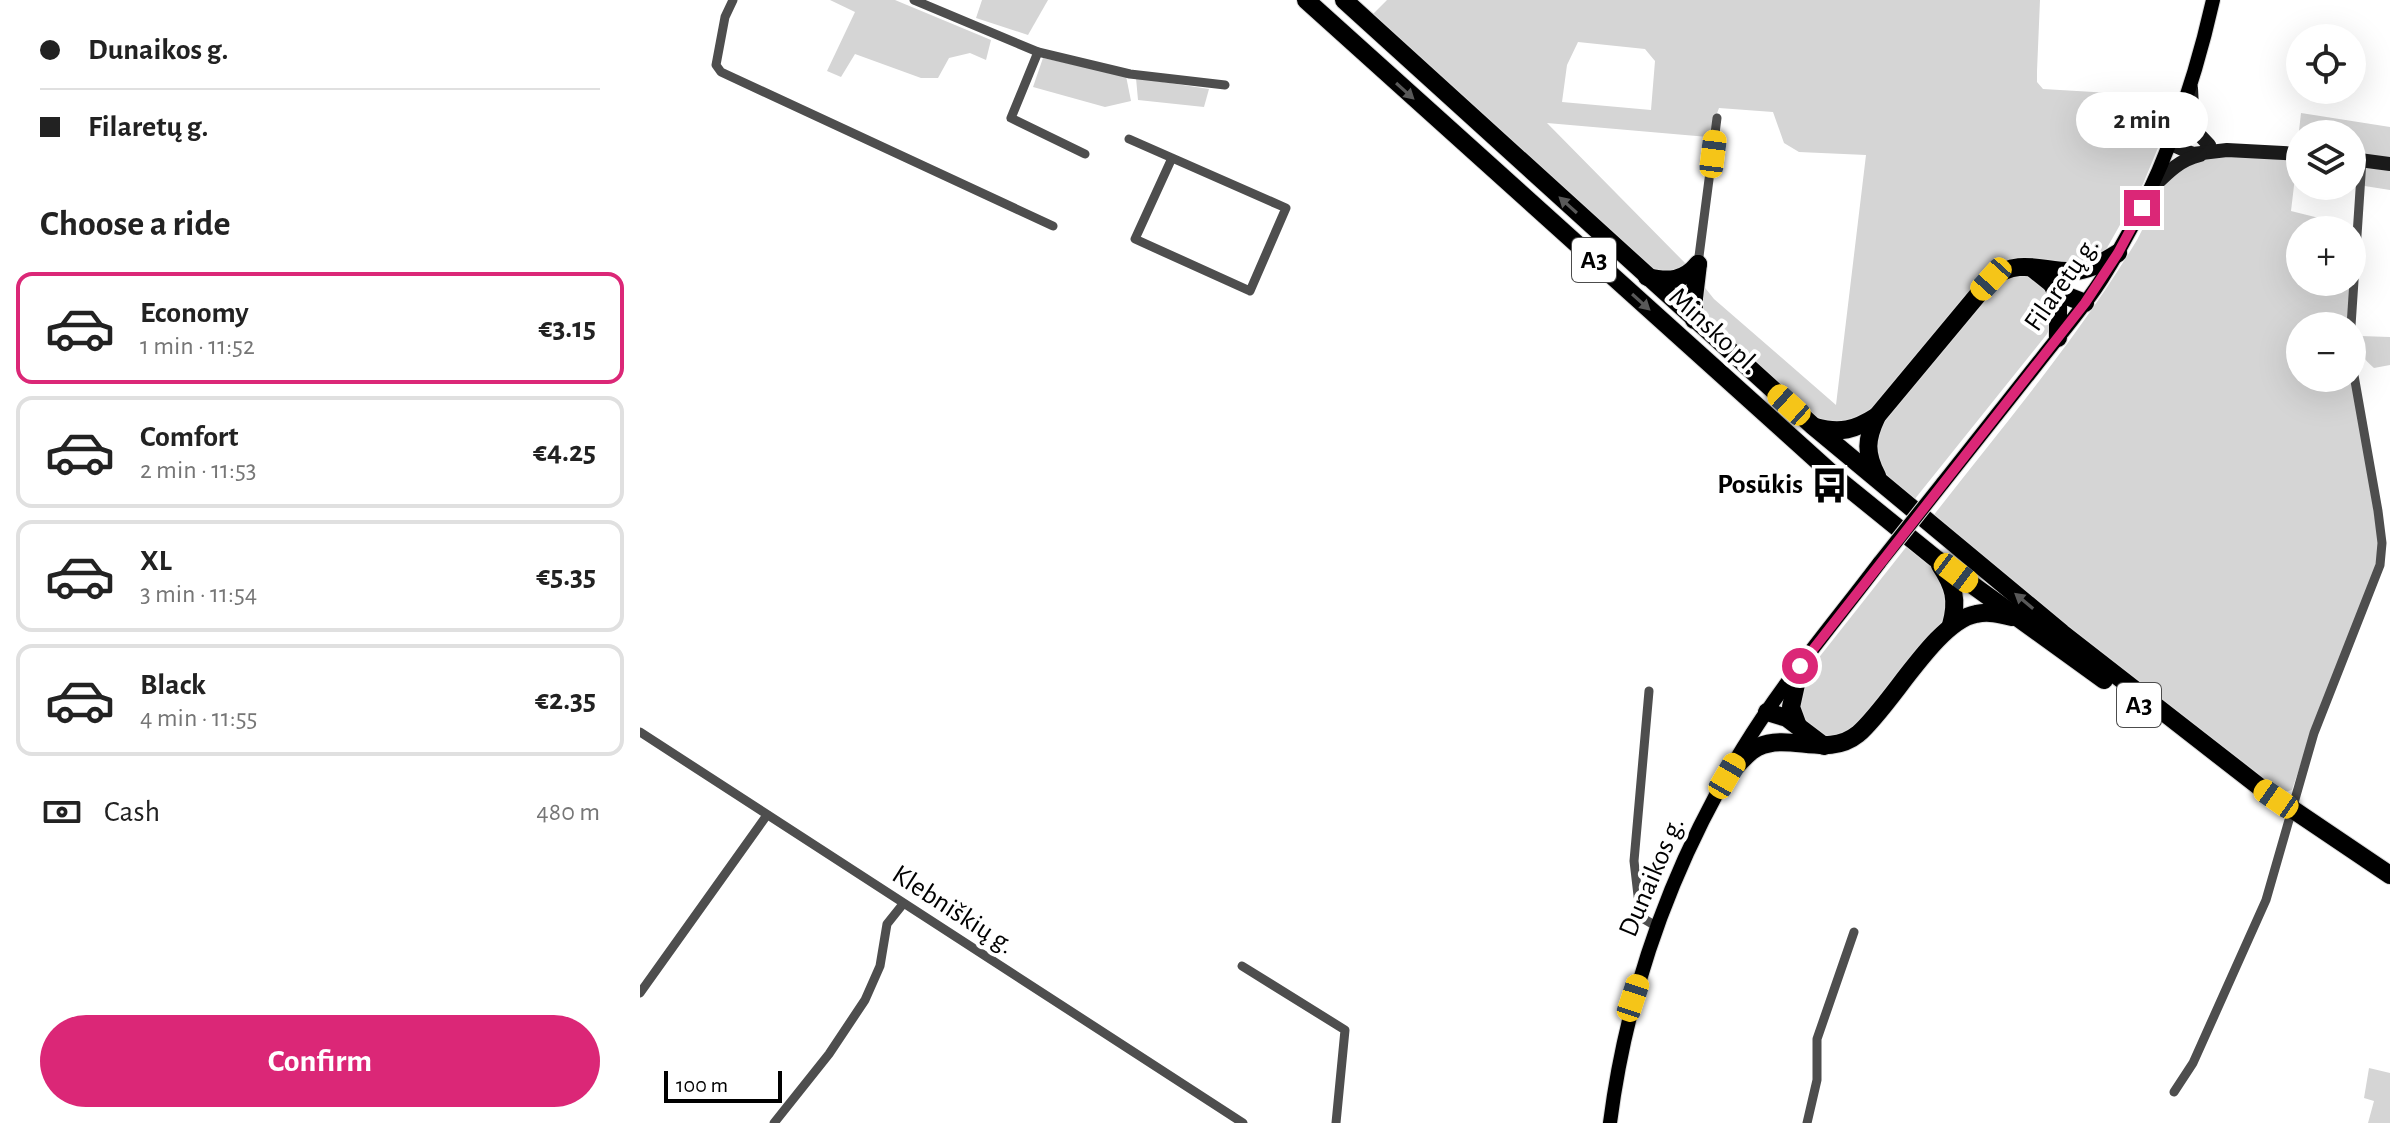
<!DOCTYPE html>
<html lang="en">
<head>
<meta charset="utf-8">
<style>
  :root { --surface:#fff; --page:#f2f2f2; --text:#222; --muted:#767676; --line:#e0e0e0; --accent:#db2777 }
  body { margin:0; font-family:"Alegreya Sans",sans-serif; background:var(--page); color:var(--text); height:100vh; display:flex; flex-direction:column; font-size:30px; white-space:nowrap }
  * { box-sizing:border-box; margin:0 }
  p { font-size:26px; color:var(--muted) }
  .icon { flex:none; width:44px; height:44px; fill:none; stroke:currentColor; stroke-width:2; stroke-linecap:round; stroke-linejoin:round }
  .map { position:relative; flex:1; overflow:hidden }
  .side { display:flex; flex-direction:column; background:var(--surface); width:640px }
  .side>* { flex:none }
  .banner { display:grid; align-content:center; height:176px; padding:0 40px; background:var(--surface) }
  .controls { position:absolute; left:1646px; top:24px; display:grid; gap:16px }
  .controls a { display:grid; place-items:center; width:80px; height:80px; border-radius:50%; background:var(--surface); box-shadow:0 8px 32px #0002; font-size:40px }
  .scale { position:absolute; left:24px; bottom:20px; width:118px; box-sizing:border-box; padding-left:8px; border:4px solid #000; border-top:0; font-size:22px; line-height:28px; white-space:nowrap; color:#000; -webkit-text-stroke:6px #fff; paint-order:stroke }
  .end { position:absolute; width:36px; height:36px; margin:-18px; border:10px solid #db2777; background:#fff; box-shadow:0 0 0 4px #fff }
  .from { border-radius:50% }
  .bubble { position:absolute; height:56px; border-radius:28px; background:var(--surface); box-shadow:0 8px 32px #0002; font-size:26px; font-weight:700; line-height:56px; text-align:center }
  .car { position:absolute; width:24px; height:48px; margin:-24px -12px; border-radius:10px; box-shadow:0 0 6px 2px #0007; background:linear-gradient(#f5c518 24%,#345 0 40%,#f5c518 0 76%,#345 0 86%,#f5c518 0) }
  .banner b { display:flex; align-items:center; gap:28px; height:76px; font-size:30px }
  .banner b+b { border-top:2px solid var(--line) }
  .banner i { width:20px; height:20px; background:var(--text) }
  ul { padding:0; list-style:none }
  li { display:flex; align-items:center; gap:24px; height:112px; margin:0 16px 12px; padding:0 24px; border:4px solid var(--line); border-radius:16px }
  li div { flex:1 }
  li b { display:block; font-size:30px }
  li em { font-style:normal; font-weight:700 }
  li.selected { border-color:var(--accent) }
  li>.icon { width:72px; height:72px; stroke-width:1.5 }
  h2 { padding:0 40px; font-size:36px; line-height:96px }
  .pay { display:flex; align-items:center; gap:20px; height:88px; padding:0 40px; font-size:30px }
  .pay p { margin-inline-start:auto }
  .cta { display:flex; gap:16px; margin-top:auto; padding:16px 40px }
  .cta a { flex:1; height:92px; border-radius:48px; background:var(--accent); color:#fff; font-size:32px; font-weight:700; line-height:92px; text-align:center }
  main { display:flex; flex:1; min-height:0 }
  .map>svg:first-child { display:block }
  .green { fill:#d5d5d5; fill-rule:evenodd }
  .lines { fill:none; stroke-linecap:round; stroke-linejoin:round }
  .primary-casing { stroke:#dbdbdb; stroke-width:16 }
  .highway-casing { stroke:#dbdbdb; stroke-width:20 }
  .street { stroke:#4e4e4e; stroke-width:9 }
  .secondary { stroke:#1b1b1b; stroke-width:14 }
  .primary { stroke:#000; stroke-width:14 }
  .highway { stroke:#000; stroke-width:18 }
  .primary-bridge-casing { stroke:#dbdbdb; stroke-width:16; stroke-linecap:butt }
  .primary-bridge { stroke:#000; stroke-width:14 }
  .oneway { fill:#595959 }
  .route { stroke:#db2777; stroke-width:10 }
  .labels { text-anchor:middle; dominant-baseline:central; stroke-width:8; stroke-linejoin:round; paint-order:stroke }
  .shield { fill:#fff; stroke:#4c4c4c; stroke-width:2 }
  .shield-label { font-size:26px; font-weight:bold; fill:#000 }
  .street-label { font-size:28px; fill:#000; stroke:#fff }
  .poi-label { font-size:28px; font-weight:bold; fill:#000; stroke:#fff; text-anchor:end }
</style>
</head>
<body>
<main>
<section class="side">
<div class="banner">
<b><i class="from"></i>Dunaikos g.</b>
<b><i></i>Filaretų g.</b>
</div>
<h2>Choose a ride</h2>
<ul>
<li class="selected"><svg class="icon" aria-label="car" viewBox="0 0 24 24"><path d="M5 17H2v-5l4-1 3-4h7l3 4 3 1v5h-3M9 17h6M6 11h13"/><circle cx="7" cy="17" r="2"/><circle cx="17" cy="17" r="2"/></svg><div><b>Economy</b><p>1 min · 11:52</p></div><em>€3.15</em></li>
<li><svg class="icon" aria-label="car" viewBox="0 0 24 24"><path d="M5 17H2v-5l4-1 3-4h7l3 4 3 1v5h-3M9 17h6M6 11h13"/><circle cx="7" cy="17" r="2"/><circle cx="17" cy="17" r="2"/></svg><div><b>Comfort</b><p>2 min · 11:53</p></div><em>€4.25</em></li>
<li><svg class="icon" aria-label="car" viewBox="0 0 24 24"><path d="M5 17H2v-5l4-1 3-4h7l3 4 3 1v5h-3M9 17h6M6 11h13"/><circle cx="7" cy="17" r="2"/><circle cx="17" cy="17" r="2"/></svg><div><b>XL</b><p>3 min · 11:54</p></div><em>€5.35</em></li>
<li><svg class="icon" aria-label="car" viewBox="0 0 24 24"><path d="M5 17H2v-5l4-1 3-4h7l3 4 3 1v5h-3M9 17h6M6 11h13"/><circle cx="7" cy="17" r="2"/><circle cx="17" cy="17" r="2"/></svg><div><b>Black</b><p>4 min · 11:55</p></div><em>€2.35</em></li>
</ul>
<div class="pay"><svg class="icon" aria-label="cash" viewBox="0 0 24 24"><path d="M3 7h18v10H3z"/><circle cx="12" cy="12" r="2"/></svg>Cash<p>480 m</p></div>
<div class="cta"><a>Confirm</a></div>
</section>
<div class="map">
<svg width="1750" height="1123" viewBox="0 0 1750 1123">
  <rect width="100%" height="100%" fill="#fff"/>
  <g class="green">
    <polygon points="190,0 255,0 351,40 346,60 330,53 309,58 298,78 281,78 215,54 201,77 187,71 215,12"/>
    <polygon points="342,0 408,0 388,35 336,18"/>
    <path d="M747 0H1400L1397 71V82L1403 89 1505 95 1525 107 1530 119 1503 184 1463 255 1441 266 1373 259 1354 266 1227 416 1210 426 1178 419 732 15ZM938 42 1005 49 1015 61 1011 110 922 102 927 65ZM1079 108 1133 112 1144 143 1159 152 1226 155 1196 405 1074 299 1046 264 907 123 1068 137Z"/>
    <polygon points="403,58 486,76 491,101 465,107 393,87"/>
    <polygon points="496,78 569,89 564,107 498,100"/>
    <path d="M1661 113 1750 127V190L1712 184V134H1660V177H1655L1651 211 1687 220 1688 230H1660V282H1711L1708 326H1660V378H1712L1739 543 1735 570 1680 707 1652 790 1641 793 1409 612 1293 516C1363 426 1438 338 1497 240 1511 215 1521 179 1546 164 1570 151 1628 158 1656 158Z"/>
    <path d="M1386 273 1408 285 1412 323 1407 334 1274 500C1248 479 1227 467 1234 431L1357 282Z"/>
    <path d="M1720 336 1750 337V365L1734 368C1724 359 1717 352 1717 338Z"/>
    <polygon points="1267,546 1297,569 1307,582 1305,622 1223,720 1202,736 1186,739 1160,723 1154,700 1162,679"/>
    <polygon points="1729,1068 1750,1073 1750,1123 1728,1123 1734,1101 1724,1098"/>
  </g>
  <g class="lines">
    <defs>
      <g id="primary">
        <path d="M1302 484C1335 442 1368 401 1401 359 1422 332 1445 306 1463 277 1517 191 1551 98 1573 0"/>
        <path d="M970 1123C987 990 1033 863 1103 748 1143 682 1194 623 1240 562"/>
      </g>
      <g id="highway">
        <polyline points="666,0 1200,481 1295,558 1464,680"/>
        <polyline points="704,0 1173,426 1422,633 1621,788 1750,875"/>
        <polyline points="1392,268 1427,296 1445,303"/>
        <path d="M1007 277C1029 282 1044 281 1058 264"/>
        <polyline points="1412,284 1418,297 1418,338"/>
        <polyline points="1054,320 1054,298 1058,264"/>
        <path d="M1175 427C1200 434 1215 430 1237 416"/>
        <path d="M1237 476C1225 453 1226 439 1237 416L1351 279C1380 256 1404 273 1437 271 1452 269 1465 261 1478 253"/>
        <path d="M1300 565C1314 586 1318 600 1311 625"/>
        <polyline points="1127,712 1147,718 1184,746"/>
        <polyline points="1158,726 1151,707 1160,666"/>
        <path d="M1087 776C1096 767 1106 753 1118 747 1150 732 1187 759 1218 734 1251 706 1296 621 1336 614 1348 611 1360 614 1372 617"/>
      </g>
    </defs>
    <use href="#primary" class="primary-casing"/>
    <use href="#highway" class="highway-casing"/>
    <g class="street">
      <polyline points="93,0 85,17 76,65 81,72 413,226"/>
      <polyline points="274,0 398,52 490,74 585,85"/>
      <polyline points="398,52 371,118 445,154"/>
      <polyline points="489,139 646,208 610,291 495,239 532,158"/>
      <polyline points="1058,264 1077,118"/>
      <polyline points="1711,326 1722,160"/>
      <polyline points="1009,691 994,861 999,904 1004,919 1016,926"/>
      <polyline points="0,732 603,1123"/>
      <polyline points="602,966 705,1030 696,1123"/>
      <polyline points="0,993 127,815"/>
      <polyline points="1534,1092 1553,1063 1626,900 1674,733 1740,565 1742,543 1738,511 1712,364"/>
      <polyline points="134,1123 189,1054 225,1000 240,966 247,924 263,904"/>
      <polyline points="1167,1123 1177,1080 1177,1039 1214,932"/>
    </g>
    <g class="secondary">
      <polyline points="1551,88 1553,128 1569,145"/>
      <polyline points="1531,144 1553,154 1587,150 1660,154"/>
      <polyline points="1712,159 1750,164"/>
      <path d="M1512 188C1527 173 1539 160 1560 155"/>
    </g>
    <use href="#primary" class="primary"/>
    <use href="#highway" class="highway"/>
    <defs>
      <polyline id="primary-bridge" points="1240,562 1302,484"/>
    </defs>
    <use href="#primary-bridge" class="primary-bridge-casing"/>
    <use href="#primary-bridge" class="primary-bridge"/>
  </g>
  <defs><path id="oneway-solid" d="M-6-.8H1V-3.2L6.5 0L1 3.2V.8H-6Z" transform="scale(2)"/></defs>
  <g class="oneway">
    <use href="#oneway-solid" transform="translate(765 91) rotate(42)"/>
    <use href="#oneway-solid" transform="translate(928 205) rotate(-138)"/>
    <use href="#oneway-solid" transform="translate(1001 302) rotate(42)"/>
    <use href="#oneway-solid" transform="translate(1384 601) rotate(-140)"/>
  </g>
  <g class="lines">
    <polyline class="route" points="1160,666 1445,303 1478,253 1502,208"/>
  </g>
  <defs>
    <symbol id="bus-bare" viewBox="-9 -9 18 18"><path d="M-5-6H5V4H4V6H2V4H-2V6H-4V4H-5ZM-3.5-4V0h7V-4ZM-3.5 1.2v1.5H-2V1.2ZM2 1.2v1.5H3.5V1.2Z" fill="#000" stroke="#fff" stroke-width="2.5" paint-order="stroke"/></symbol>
  </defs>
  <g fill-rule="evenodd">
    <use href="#bus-bare" x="1164" y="460" width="51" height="51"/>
  </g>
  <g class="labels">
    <g class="shield">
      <rect x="932" y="238" width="44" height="44" rx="6"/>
      <rect x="1477" y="683" width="44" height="44" rx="6"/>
    </g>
    <g class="shield-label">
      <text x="954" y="260">A3</text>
      <text x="1499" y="705">A3</text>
    </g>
    <g class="street-label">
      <text transform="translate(1422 284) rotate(-55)">Filaretų g.</text>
      <text transform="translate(1074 331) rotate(43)">Minsko pl.</text>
      <text transform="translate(1012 877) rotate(-67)">Dunaikos g.</text>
      <text transform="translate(313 910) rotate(33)">Klebniškių g.</text>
    </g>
    <g class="poi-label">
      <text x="1163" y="485">Posūkis</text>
    </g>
  </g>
</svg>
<div class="controls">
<a><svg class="icon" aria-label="locate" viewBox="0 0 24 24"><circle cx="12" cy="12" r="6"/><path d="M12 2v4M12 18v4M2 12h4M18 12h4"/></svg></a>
<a><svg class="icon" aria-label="layers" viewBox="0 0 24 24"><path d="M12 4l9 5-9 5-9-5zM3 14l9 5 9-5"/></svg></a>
<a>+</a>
<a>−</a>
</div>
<div class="scale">100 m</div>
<i class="end from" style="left:1160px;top:666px"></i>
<i class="end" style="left:1502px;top:208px"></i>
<div class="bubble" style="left:1436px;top:92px;width:132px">2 min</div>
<i class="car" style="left:1073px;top:154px;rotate:7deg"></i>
<i class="car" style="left:1351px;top:279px;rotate:222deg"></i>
<i class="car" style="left:1149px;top:405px;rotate:312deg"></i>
<i class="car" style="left:1316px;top:573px;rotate:127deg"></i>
<i class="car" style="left:1087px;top:776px;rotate:30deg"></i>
<i class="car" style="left:1636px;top:799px;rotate:305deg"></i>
<i class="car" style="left:993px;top:998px;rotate:18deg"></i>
</div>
</main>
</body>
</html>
